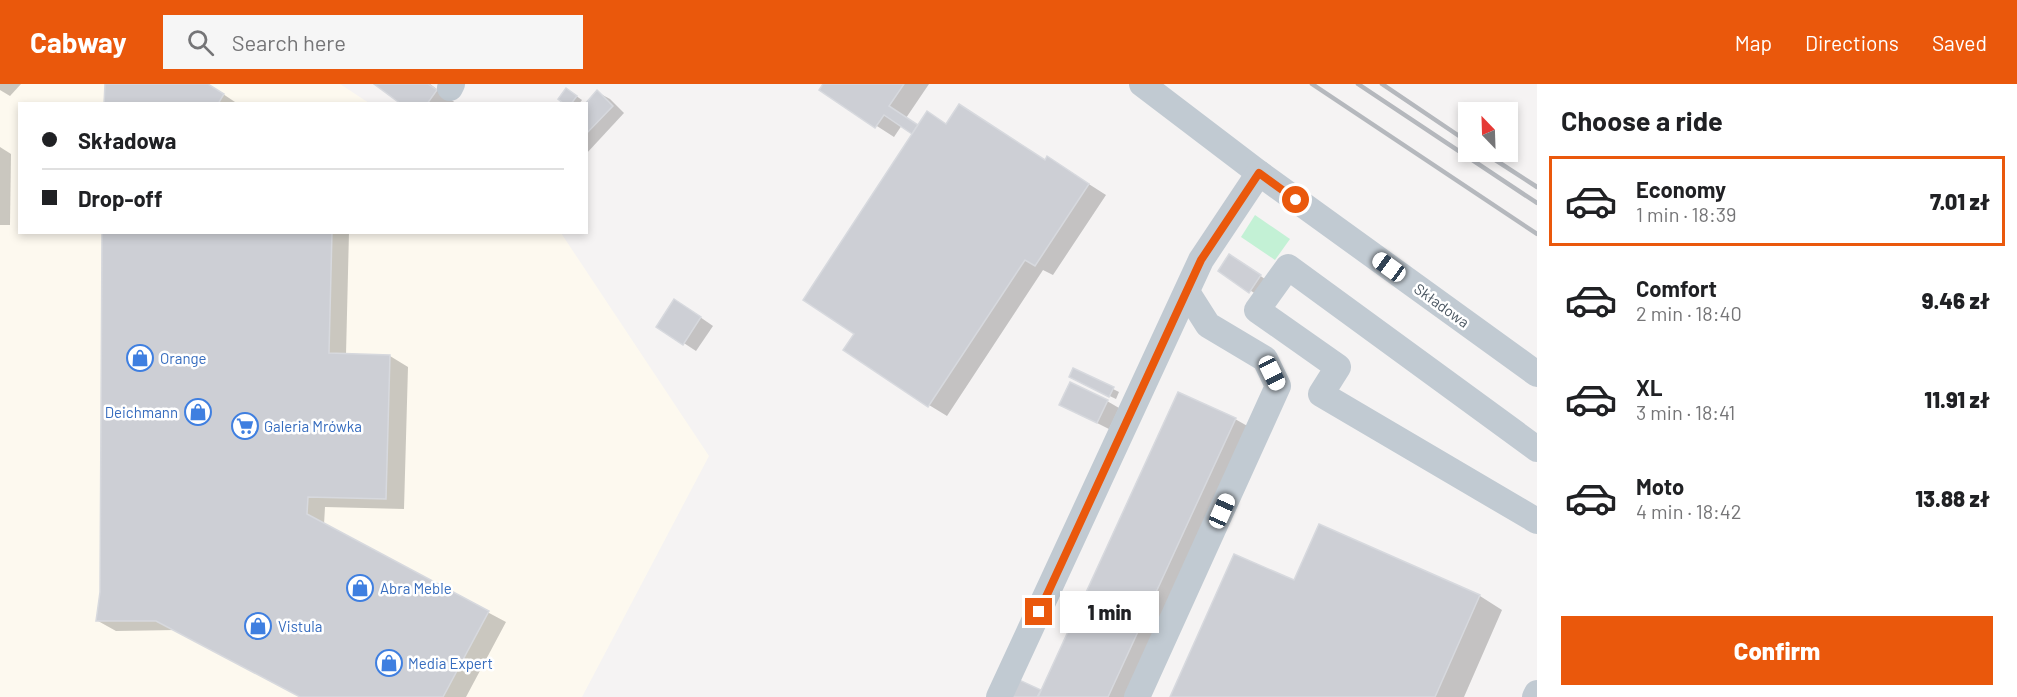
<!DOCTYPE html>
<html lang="en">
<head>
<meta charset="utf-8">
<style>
  :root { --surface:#fff; --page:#f6f6f6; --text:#202124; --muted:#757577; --line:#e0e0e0; --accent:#ea580c }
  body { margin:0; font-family:Barlow,sans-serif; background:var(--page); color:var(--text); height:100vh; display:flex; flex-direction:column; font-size:22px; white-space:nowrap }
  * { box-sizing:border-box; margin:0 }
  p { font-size:20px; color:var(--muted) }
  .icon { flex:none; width:33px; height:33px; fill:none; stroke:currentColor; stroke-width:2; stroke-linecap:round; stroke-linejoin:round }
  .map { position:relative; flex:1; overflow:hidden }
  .details { display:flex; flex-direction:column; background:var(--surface); width:480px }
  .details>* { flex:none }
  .guide { position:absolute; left:18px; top:18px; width:570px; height:132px; border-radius:0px; box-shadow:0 3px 9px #0003; display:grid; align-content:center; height:132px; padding:0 24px; background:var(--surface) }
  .needle { width:39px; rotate:337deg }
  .tools { position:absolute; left:1458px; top:18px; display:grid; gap:12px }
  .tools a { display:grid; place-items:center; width:60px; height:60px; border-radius:0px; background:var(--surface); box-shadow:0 3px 9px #0003; font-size:30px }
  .end { position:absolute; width:27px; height:27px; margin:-14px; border:8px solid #ea580c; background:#fff; box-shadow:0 0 0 3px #fff }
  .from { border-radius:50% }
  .bubble { position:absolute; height:42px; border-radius:0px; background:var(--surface); box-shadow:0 3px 9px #0003; font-size:20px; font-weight:800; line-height:42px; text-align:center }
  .car { position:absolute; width:18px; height:36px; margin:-18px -9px; border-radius:8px; box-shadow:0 0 4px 2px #0007; background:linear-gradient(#fff 24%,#345 0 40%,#fff 0 76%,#345 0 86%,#fff 0) }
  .guide b { display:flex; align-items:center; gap:21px; height:57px; font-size:22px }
  .guide b+b { border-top:2px solid var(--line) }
  .guide i { width:15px; height:15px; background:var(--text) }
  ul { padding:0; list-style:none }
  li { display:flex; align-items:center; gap:18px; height:90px; margin:0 12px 9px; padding:0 12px; border:3px solid transparent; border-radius:0px }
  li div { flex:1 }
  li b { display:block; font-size:22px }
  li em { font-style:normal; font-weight:800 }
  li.selected { border-color:var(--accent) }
  li>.icon { width:54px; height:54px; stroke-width:1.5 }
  h2 { padding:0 24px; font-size:27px; line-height:72px }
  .primary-button { display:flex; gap:12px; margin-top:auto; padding:12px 24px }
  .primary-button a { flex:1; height:69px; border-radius:0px; background:var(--accent); color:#fff; font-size:24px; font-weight:800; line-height:69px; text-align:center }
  header { display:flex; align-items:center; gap:36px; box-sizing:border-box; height:84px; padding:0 30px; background:var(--accent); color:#fff }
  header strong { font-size:28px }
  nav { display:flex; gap:33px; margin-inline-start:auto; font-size:21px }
  .search { width:420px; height:54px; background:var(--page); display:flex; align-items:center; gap:15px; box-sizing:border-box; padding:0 21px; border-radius:0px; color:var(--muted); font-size:22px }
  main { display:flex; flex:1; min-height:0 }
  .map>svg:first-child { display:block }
  .commercial { fill:#fdf9ef }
  .green { fill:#c3f1d5 }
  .shadow { fill:#0003 }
  .building { fill:#cdcfd5; stroke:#d7d9de; stroke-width:1.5 }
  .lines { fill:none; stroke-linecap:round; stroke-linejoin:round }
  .minor { stroke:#c1cad2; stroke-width:26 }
  .rail { stroke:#b5b8bd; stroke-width:4.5 }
  .route { stroke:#ea580c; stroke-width:8 }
  .labels { text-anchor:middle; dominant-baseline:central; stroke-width:5; stroke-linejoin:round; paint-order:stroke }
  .street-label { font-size:15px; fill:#4a5661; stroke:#fff }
  .shop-label { font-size:15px; fill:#366cbe; stroke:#fff; text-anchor:start }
</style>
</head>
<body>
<header>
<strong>Cabway</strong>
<div class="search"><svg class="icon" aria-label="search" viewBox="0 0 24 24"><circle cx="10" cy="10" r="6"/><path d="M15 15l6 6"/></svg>Search here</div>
<nav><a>Map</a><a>Directions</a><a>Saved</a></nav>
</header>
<main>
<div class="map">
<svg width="1537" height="613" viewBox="0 0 1537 613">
  <rect width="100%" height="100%" fill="#f5f3f3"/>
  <polygon class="commercial" points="0,0 340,0 369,19 20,20 20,148 561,149 709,372 582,613 0,613"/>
  <polygon class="green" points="1255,131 1290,155 1275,176 1241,153"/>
  <g class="shadow">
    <polygon points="0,0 21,0 10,12 0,6"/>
    <polygon points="106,0 208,0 238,20 106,20"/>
    <polygon points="376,0 430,0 457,20 404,20"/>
    <polygon points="825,0 929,0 906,34 919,42 947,41 960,22 1046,77 1048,74 1106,111 1053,191 1043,186 947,332 929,321 856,249 914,50 902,41 894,53 821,6"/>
    <polygon points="597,8 610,15 624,29 586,70 586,20"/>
    <polygon points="572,9 582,16 579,20 567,20"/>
    <polygon points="0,63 11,70 10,141 0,141"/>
    <polygon points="104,148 349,148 346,271 390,272 408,283 404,425 325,423 324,441 506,538 466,613 302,613 176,546 116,547 98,537 101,508"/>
    <polygon points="1242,179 1272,200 1262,214 1220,187"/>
    <polygon points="687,224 713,242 696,267 658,242"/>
    <polygon points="1076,296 1113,305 1119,308 1116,315"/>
    <polygon points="1107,317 1119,324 1109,345 1061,321"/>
    <polygon points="1235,335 1258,348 1137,613 1009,613 1016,596 1042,608"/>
    <polygon points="1320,442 1480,512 1502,526 1464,613 1172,613 1295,498"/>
  </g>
  <g class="building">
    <polygon points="105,0 208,0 224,10 218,20 104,20"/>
    <polygon points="374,0 428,0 437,6 427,20 401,20"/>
    <polygon points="823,0 904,0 889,22 918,41 912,50 884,31 875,44 819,6"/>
    <polygon points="566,4 577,12 571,20 564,20 558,15"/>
    <polygon points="597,6 613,22 586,50 586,20 585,20"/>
    <polygon points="959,20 1045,76 1047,72 1089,100 1035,182 1025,176 928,323 843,266 854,250 803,216 927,27 946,40"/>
    <polygon points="102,148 332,148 329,269 390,271 386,415 308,413 307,430 489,527 443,613 300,613 156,537 96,537 100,508"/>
    <polygon points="1229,170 1261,191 1249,209 1218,187"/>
    <polygon points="674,215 701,233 683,261 656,243"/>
    <polygon points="1073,284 1114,303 1109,313 1069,293"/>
    <polygon points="1070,298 1108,316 1097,339 1059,321"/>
    <polygon points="1178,308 1236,334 1108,613 1038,613"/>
    <polygon points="1319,440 1480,511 1435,613 1170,613 1234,470 1294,496"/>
    <polygon points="1015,594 1041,606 1037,613 1006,613"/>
  </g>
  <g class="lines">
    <g class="minor">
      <polyline points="1142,0 1259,89 1537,290"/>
      <polyline points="450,4 452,0"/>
      <polyline points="1537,365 1288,183 1257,226 1338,283 1321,310 1537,437"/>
      <polyline points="999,613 1201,176 1259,89"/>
      <polyline points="1137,613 1278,302 1265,275 1208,241 1187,208"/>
      <polyline points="1535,613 1537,609"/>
    </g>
    <g class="rail">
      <polyline points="1312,0 1537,150"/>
      <polyline points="1358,0 1537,119"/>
      <polyline points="1382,0 1468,58"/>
      <polyline points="1483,68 1537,103"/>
    </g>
  </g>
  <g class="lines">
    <polyline class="route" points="1039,528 1201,176 1259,89 1296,116"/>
  </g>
  <defs>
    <symbol id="shop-ring" viewBox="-11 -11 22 22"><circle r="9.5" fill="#fff" stroke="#3f7fe0" stroke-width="1.5"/><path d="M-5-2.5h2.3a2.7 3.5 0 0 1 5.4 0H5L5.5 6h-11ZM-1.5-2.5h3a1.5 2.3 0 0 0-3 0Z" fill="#3f7fe0"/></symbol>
    <symbol id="supermarket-ring" viewBox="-11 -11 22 22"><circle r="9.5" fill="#fff" stroke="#3f7fe0" stroke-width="1.5"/><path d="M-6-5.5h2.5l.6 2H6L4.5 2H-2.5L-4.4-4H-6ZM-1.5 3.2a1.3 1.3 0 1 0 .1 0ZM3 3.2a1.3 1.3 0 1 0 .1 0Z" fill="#3f7fe0"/></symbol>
  </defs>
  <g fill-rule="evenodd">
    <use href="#shop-ring" x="125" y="259" width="30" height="30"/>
    <use href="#shop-ring" x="183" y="313" width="30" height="30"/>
    <use href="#supermarket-ring" x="230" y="327" width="30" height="30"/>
    <use href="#shop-ring" x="345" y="489" width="30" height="30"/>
    <use href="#shop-ring" x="243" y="527" width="30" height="30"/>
    <use href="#shop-ring" x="374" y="564" width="30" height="30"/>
  </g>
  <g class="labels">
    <g class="street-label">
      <text transform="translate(1442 221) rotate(36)">Składowa</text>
    </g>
    <g class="shop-label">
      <text x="160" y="274">Orange</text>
      <text x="178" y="328" text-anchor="end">Deichmann</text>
      <text x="264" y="342">Galeria Mrówka</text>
      <text x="380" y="504">Abra Meble</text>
      <text x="278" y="542">Vistula</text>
      <text x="408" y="579">Media Expert</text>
    </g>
  </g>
</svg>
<div class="tools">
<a><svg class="needle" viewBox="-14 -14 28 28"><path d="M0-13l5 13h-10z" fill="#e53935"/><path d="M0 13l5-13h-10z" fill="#757577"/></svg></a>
</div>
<i class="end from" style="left:1296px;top:116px"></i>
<i class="end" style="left:1039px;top:528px"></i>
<div class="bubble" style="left:1060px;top:507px;width:99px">1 min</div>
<i class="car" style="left:1389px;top:183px;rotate:306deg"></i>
<i class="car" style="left:1272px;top:289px;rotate:154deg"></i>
<i class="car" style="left:1222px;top:427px;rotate:24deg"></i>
<div class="guide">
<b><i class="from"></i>Składowa</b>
<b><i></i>Drop-off</b>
</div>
</div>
<section class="details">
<h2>Choose a ride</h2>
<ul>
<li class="selected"><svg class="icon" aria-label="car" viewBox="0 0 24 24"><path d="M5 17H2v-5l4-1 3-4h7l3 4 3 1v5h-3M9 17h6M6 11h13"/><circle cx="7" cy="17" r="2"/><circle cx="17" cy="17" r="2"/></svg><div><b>Economy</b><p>1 min · 18:39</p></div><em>7.01 zł</em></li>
<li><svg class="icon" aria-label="car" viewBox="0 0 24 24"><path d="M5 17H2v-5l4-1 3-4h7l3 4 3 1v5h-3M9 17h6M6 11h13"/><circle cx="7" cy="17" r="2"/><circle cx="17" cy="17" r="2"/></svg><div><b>Comfort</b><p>2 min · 18:40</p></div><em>9.46 zł</em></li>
<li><svg class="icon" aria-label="car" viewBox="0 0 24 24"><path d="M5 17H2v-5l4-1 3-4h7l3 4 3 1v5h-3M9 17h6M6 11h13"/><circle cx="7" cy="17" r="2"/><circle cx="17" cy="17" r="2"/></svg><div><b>XL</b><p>3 min · 18:41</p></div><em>11.91 zł</em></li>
<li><svg class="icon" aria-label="car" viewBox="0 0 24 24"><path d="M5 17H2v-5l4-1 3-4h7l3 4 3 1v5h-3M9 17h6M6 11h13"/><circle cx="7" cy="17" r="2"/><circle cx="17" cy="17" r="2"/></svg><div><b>Moto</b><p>4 min · 18:42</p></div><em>13.88 zł</em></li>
</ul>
<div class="primary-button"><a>Confirm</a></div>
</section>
</main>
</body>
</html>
